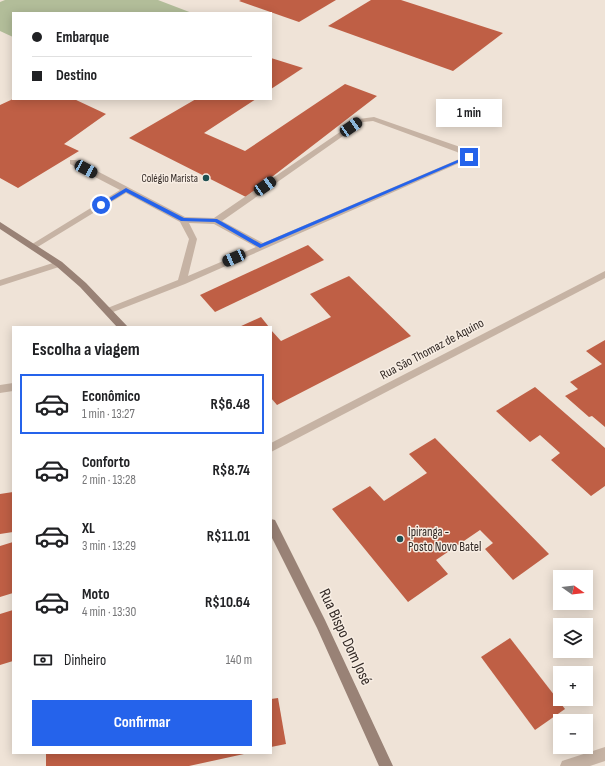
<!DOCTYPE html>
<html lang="pt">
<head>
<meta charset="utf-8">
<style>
  :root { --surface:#fff; --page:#f2f2f2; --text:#202124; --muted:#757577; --line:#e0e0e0; --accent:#2563eb }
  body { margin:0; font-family:"Sofia Sans Condensed",sans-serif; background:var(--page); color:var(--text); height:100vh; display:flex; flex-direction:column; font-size:15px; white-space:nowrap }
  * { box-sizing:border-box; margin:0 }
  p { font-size:13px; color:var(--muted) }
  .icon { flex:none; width:22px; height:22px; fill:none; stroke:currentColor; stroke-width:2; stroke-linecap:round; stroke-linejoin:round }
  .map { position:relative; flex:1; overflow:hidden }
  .panel { position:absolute; left:12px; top:326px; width:260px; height:428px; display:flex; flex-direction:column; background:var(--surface); border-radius:0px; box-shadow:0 2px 10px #0003 }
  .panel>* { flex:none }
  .top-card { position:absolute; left:12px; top:12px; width:260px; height:88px; border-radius:0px; box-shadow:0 2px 10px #0003; display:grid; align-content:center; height:88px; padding:0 20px; background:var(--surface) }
  .needle { width:26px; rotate:104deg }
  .controls { position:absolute; left:553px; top:570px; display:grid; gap:8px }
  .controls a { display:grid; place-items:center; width:40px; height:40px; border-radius:0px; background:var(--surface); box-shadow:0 2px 10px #0003; font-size:20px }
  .end { position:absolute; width:18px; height:18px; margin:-9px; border:5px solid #2563eb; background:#fff; box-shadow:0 0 0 2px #fff }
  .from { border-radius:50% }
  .bubble { position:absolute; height:28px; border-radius:0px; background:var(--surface); box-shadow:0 2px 10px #0003; font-size:13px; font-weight:700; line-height:28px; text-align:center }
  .car { position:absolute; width:12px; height:24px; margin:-12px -6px; border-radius:5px; box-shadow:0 0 3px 1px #0007; background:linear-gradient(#222 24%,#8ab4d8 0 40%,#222 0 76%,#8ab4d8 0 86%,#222 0) }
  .top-card b { display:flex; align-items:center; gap:14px; height:38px; font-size:15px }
  .top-card b+b { border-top:1px solid var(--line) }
  .top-card i { width:10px; height:10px; background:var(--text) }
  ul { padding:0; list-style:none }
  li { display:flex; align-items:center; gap:12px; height:60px; margin:0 8px 6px; padding:0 12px; border:2px solid transparent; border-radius:0px }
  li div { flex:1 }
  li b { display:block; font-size:15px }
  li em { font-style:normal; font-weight:700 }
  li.selected { border-color:var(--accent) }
  li>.icon { width:36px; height:36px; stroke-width:1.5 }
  h2 { padding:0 20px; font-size:18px; line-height:48px }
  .pay { display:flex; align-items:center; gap:10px; height:44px; padding:0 20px; font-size:15px }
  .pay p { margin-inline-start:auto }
  .primary-button { display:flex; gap:8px; margin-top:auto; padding:8px 20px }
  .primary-button a { flex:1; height:46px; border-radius:0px; background:var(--accent); color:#fff; font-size:16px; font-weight:700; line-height:46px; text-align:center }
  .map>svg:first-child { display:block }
  .green { fill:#b2bd99 }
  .building { fill:#bf5f45 }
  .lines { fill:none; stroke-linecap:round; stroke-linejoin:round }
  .service { fill:#c6b3a4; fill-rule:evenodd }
  .minor { fill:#c6b3a4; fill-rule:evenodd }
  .secondary { fill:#998276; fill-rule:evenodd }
  .route { fill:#2563eb }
  .poi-dot { fill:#1e4f51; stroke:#f7ede3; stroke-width:1.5 }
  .labels { text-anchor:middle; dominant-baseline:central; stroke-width:3; stroke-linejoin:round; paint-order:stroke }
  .far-poi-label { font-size:11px; fill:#322925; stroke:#f7ede3; text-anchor:end }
  .street-label { font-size:13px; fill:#322925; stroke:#f7ede3 }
  .poi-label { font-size:13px; fill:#322925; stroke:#f7ede3; text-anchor:start }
  .near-street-label { font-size:16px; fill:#322925; stroke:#f7ede3 }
</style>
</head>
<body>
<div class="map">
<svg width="605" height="766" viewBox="0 0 605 766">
  <rect width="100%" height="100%" fill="#efe3d7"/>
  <polygon class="green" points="5,0 158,0 192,13 13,13 13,37 0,31 0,2"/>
  <g class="building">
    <polygon points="241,0 336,0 299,22 239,1"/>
    <polygon points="371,0 401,0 503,33 453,71 328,26"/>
    <polygon points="271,58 303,68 271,89"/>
    <polygon points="345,84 377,96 246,197 129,138 196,99 256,99 204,133 245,151"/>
    <polygon points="13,99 74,99 106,114 64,144 79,151 18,188 0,178 0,105"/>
    <polygon points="308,245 324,260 215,312 200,295"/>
    <polygon points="349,276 411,336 277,405 271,398 271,330 281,341 331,317 310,294"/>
    <polygon points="261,317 269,327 239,327"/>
    <polygon points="605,340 605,427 592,416 589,417 565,396 578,389 570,382 602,364 586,351"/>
    <polygon points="535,387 605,448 605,486 591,496 551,460 560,453 540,435 530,442 496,411"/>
    <polygon points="435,438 549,554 513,580 485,549 493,543 480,530 436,560 448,574 408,602 332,509 370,486 384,501 427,473 409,454"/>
    <polygon points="13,492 13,532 0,534 0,494"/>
    <polygon points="13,542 13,593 0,597 0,546"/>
    <polygon points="13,610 13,661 0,665 0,614"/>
    <polygon points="510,638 565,709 535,730 481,657"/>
    <polygon points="278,698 286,744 271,747 271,699"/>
    <polygon points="46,753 244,753 244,754 189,766 46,766"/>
  </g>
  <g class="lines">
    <g class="service">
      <path d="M374 117 463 148 473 157 185 284 108 314 105 313 103 311 105 309 178 280 189 239 180 222 126 193 36 248H30L29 246 120 190 70 164V160H76L185 217 214 218 359 119ZM373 121 457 152 464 157 263 243 222 221 363 122ZM189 223 214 224 256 247 188 276 197 239Z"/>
      <polygon points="59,261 62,262 63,264 62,266 0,286 0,280"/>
      <polygon points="13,383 13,391 0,393 0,385"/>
    </g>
    <g class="minor">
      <polygon points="605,271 605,278 271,452 271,443"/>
      <polygon points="605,747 605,761 590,766 560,766 562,761"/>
    </g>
    <g class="secondary">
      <polygon points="0,222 62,262 86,283 128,327 117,327 80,287 56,266 0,229"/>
      <polygon points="271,519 275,520 325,620 393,766 379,766 317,628 271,536"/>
    </g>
  </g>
  <polygon class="route" points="467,156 471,157 260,248 215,222 181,221 126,192 103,206 98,205 126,188 184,218 217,219 261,244"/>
  <g class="poi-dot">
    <circle cx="206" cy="178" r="4"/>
    <circle cx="400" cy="539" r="4"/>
  </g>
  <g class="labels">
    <g class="far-poi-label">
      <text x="198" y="178">Colégio Marista</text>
    </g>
    <g class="street-label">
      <text transform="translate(432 349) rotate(-28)">Rua São Thomaz de Aquino</text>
    </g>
    <g class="poi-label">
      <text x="408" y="532">Ipiranga -<tspan x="408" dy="15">Posto Novo Batel</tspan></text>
    </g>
    <g class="near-street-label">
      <text transform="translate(345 637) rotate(65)">Rua Bispo Dom José</text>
    </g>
  </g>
</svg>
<div class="controls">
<a><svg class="needle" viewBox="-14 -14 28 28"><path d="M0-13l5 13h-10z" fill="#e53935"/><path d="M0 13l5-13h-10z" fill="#757577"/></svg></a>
<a><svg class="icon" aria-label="layers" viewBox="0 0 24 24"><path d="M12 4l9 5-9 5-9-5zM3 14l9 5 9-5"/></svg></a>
<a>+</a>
<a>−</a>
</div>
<i class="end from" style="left:101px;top:205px"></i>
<i class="end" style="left:469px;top:157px"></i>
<div class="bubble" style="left:436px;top:99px;width:66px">1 min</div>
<i class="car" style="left:351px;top:127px;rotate:56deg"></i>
<i class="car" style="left:86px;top:169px;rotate:118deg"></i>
<i class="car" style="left:265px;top:186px;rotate:55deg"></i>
<i class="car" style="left:234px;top:258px;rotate:246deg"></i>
<div class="top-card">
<b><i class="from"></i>Embarque</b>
<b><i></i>Destino</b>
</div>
<section class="panel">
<h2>Escolha a viagem</h2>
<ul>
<li class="selected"><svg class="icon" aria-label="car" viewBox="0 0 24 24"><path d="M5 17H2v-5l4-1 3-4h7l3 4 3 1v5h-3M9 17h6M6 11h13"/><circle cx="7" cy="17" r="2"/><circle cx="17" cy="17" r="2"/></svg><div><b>Econômico</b><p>1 min · 13:27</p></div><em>R$6.48</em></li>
<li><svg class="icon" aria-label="car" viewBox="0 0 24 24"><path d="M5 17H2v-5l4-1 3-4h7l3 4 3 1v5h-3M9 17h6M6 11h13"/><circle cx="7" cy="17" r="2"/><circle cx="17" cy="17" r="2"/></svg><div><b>Conforto</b><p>2 min · 13:28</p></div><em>R$8.74</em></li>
<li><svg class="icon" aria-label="car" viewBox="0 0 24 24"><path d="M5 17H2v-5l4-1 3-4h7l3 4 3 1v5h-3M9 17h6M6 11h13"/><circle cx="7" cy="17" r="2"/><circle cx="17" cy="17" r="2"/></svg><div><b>XL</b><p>3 min · 13:29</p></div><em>R$11.01</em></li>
<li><svg class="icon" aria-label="car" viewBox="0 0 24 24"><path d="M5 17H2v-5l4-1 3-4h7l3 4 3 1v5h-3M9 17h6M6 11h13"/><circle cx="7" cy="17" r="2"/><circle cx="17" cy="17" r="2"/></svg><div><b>Moto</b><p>4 min · 13:30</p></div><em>R$10.64</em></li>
</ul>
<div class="pay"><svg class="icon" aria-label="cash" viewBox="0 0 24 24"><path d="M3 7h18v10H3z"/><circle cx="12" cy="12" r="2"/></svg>Dinheiro<p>140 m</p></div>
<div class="primary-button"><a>Confirmar</a></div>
</section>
</div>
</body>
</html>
